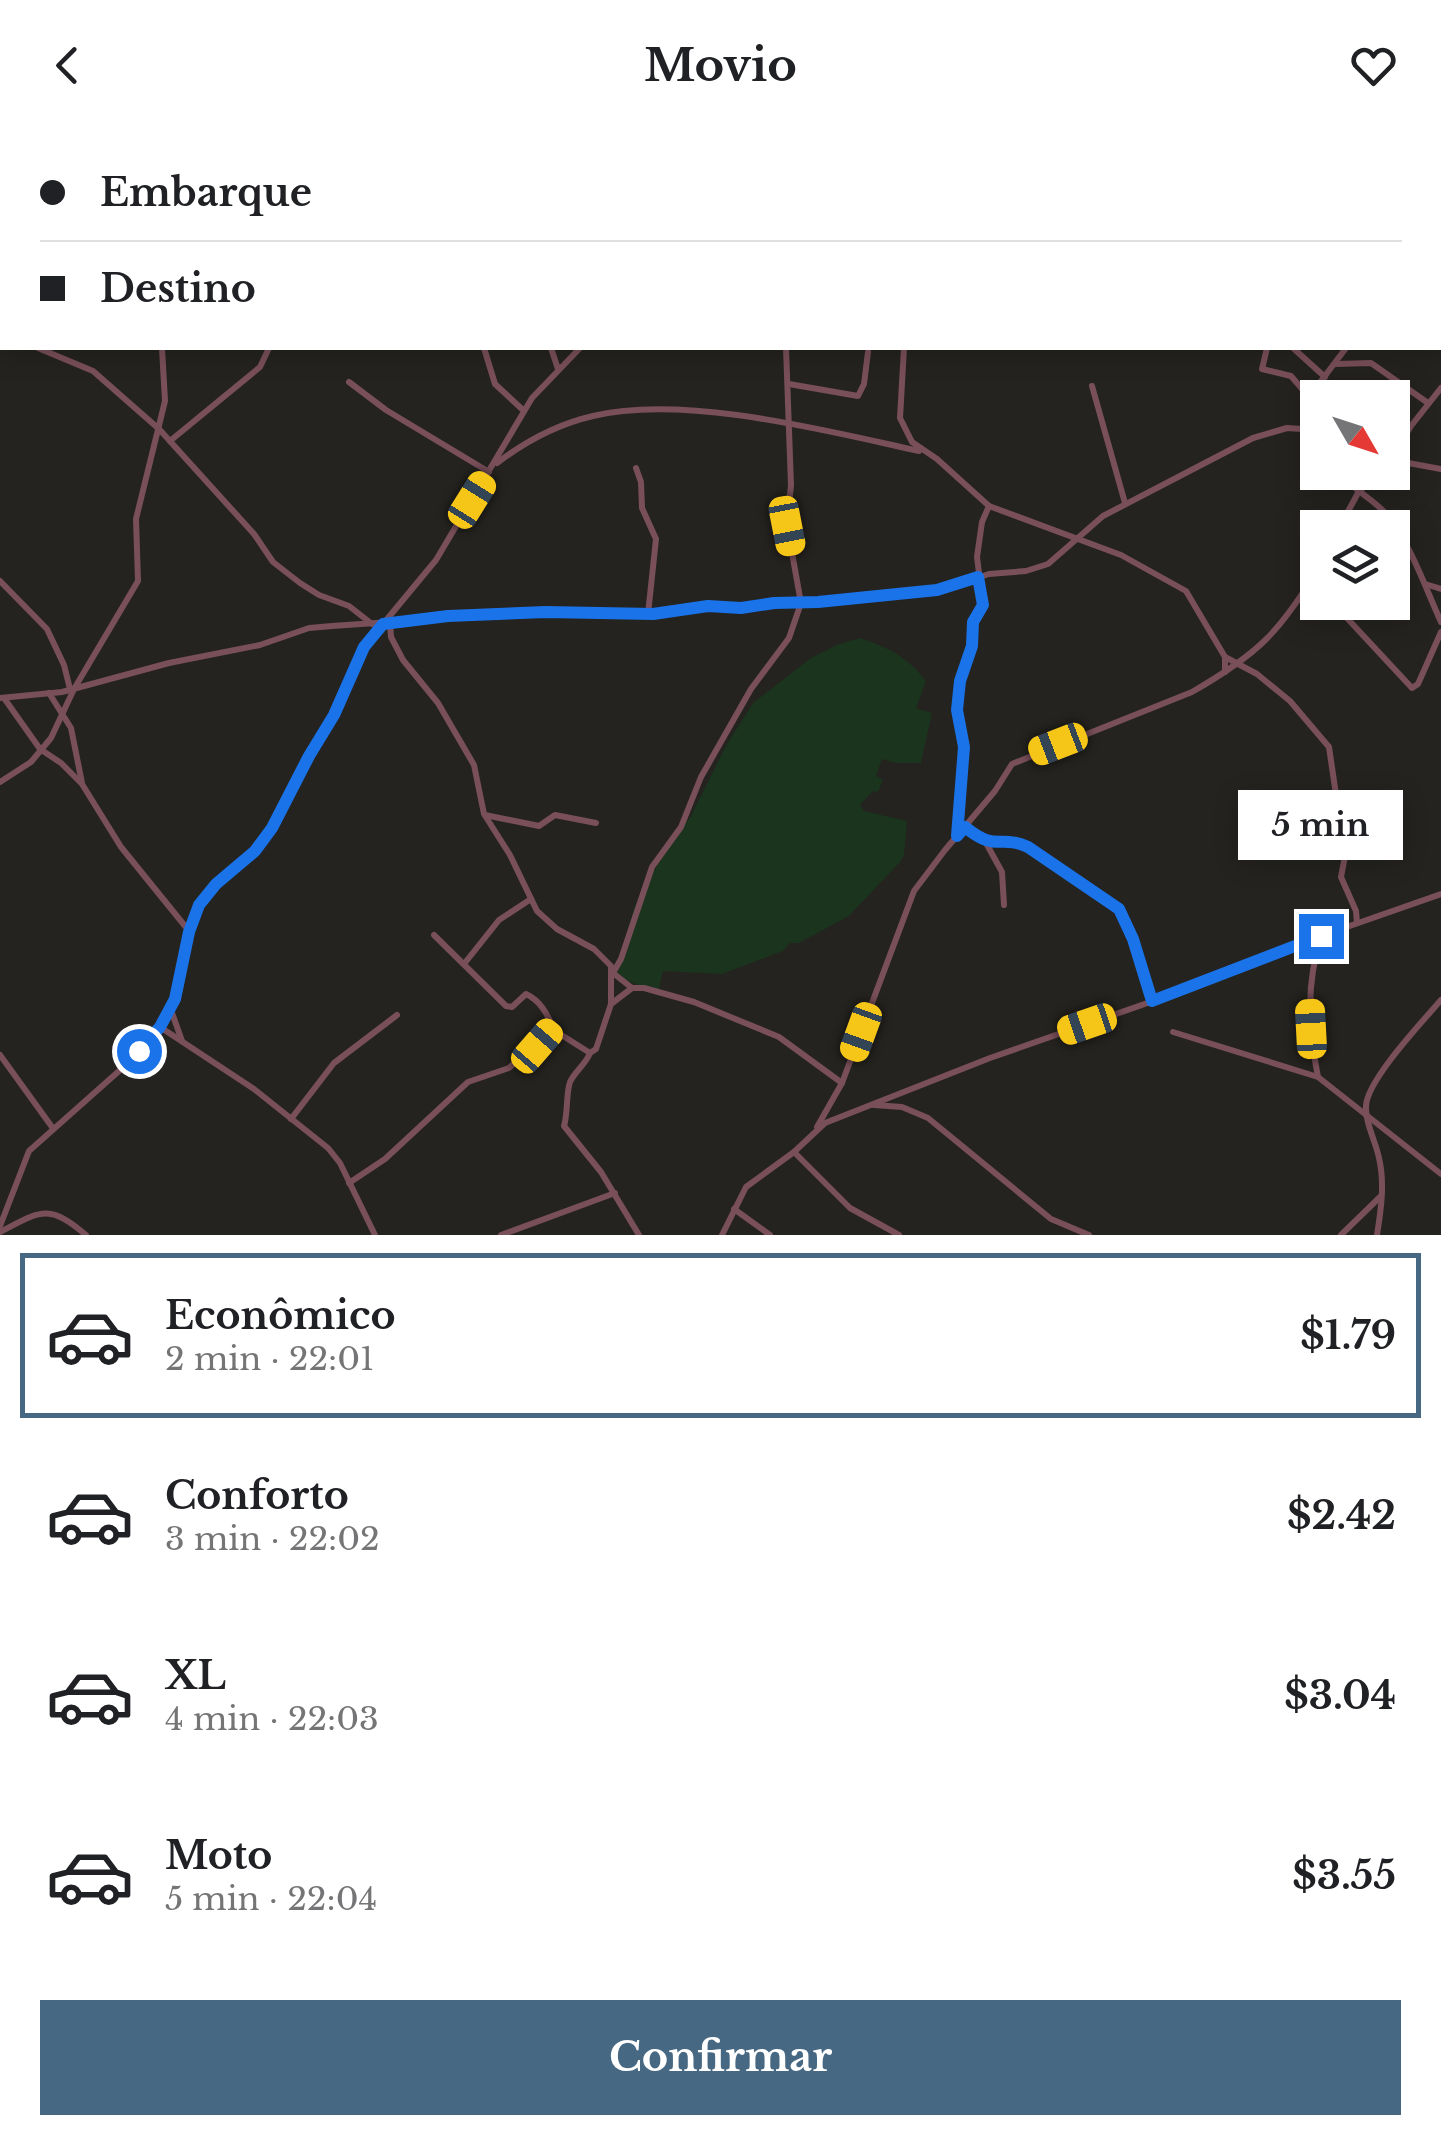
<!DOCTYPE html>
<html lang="pt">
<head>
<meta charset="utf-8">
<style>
  :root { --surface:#fff; --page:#f2f2f2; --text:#202124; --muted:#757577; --line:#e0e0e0; --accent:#476883 }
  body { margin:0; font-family:"Libre Baskerville",serif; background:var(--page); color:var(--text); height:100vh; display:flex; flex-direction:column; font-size:38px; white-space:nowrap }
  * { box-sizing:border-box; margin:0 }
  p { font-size:32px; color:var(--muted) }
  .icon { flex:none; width:55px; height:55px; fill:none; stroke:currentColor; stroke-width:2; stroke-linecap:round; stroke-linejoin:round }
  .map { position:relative; height:1105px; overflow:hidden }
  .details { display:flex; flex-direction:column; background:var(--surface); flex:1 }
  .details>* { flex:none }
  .banner { position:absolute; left:0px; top:0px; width:1442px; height:220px; box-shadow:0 5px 25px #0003; display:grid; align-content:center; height:220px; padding:0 40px; background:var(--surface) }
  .needle { width:65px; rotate:129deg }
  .fabs { position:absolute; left:1300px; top:250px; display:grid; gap:20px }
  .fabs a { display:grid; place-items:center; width:110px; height:110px; border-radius:0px; background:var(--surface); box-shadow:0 5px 25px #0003; font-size:50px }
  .end { position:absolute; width:45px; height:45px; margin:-22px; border:12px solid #1a73e8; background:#fff; box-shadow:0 0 0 5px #fff }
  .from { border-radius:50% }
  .bubble { position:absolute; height:70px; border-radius:0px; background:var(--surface); box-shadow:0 5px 25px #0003; font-size:32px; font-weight:700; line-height:70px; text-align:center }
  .car { position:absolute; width:30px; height:60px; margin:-30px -15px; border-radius:12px; box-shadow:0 0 8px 2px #0007; background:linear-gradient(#f5c518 24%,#345 0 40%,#f5c518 0 76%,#345 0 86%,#f5c518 0) }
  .banner b { display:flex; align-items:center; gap:35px; height:95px; font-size:38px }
  .banner b+b { border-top:2px solid var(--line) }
  .banner i { width:25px; height:25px; background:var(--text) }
  ul { padding:18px 0 0; list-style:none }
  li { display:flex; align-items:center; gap:30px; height:165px; margin:0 20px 15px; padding:0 20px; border:5px solid transparent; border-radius:0px }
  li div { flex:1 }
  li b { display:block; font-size:38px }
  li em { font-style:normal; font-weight:700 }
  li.selected { border-color:var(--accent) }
  li>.icon { width:90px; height:90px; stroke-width:1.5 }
  .action { display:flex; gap:20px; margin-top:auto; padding:20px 40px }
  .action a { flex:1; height:115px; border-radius:0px; background:var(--accent); color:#fff; font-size:40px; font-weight:700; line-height:115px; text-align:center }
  header { display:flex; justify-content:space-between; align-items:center; height:130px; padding:0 40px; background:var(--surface); font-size:45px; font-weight:700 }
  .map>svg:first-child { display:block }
  .green { fill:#1b341d }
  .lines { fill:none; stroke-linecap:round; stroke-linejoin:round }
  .minor { stroke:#794f5a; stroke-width:6 }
  .route { stroke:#1a73e8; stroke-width:12 }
</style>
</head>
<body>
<header><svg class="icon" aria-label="back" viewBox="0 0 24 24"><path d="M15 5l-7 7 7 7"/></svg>Movio<svg class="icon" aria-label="heart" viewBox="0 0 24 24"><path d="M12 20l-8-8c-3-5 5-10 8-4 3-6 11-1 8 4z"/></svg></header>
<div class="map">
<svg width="1441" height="1105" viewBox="0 0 1441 1105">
  <rect width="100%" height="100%" fill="#24231f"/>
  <path class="green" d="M860 508C888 517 908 527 926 551L916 578 932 583 921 633H896L882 629 876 646 883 650 878 662 873 661 860 675 864 681 907 691 904 725 900 732 849 786 799 813H790L783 821 722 844 663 841 659 859C643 857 629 854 616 843L634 778 666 719 691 686 727 614 753 573 811 528 837 515Z"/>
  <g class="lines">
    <g class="minor">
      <polyline points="108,0 109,2"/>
      <polyline points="206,0 207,2"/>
      <polyline points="321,0 322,2"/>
      <polyline points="791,0 796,2"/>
      <polyline points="15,2 19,0"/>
      <polyline points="511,2 518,0"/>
      <polyline points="780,2 782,0"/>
      <polyline points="1209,2 1210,0"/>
      <polyline points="0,13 2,11"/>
      <polyline points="1440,116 1441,117"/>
      <polyline points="0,187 2,189"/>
      <polyline points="38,218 93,241 159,299 254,404 273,432 300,453 319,465 349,476 372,494"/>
      <polyline points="484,218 495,254 523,280"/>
      <polyline points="551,218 558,239"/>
      <polyline points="786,218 791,355 787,395 801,473 789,508 751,559 701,647 681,697 652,737 621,829 613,843 632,858 644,858 694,872 779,907 842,953"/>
      <polyline points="904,218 900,288 912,312 937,329 989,376 1121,425 1186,461 1225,527 1225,542"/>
      <polyline points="1267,218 1262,239 1291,246 1309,267"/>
      <polyline points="1293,218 1325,247"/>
      <polyline points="1335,234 1371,233 1428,273"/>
      <polyline points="349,252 386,280 489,342"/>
      <polyline points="789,254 858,266 864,254 868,222"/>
      <polyline points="1092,256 1125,373"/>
      <polyline points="1317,307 1308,277 1309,267 1346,218"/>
      <polyline points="170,311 260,237 269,218"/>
      <polyline points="1392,327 1411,296 1441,258"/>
      <polyline points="1392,330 1441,339"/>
      <path d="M497 333C526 311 558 294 593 286 685 264 827 301 919 321"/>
      <polyline points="636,338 641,352 642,378 656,409 648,484"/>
      <path d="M1340 342C1353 361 1373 368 1387 385 1411 415 1425 457 1441 492"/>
      <polyline points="1339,398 1358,363 1378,342"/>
      <polyline points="0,451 47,499 64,535 70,559"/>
      <polyline points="1425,454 1441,459"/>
      <polyline points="1332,472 1412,558 1418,554 1441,502"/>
      <path d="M390 493 391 507 403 530 438 573 474 635 484 684 510 725 537 781 557 799 594 819 611 836V874L596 919 590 923C586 934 575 941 570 952 566 963 568 983 564 996L601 1042 639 1105"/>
      <polyline points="1225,527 1257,544 1290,571 1329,617 1345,726 1341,747 1356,781 1357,793"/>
      <polyline points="49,563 71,598 82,653"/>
      <polyline points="0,568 62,562 169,533 260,515 309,498 332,496 521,483 660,483 708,476 741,478 937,461 989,444 1026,441 1048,434 1103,386 1253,308 1287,298 1302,299 1316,306"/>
      <polyline points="4,568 40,619 61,633 82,654 121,717 189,801"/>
      <polyline points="0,652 31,632 51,608 74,559 138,451 136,389 165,271 162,218"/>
      <polyline points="485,685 539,696 555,685 596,693"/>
      <path d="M965 697C997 723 998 705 1028 717L1119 779 1133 809 1152 871"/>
      <polyline points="957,705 964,617 957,580 960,551 973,517 973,492 983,475 977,427 982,392 989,376"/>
      <polyline points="986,713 1002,742 1004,775"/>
      <path d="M434 805 506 876 512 877 526 864C541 871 547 884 554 899"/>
      <polyline points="464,834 499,790 531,769"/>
      <polyline points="611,874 632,858"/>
      <polyline points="171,880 182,911"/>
      <polyline points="160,897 254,959 328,1018 340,1033 375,1105"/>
      <polyline points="1173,902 1318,947 1441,1044"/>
      <polyline points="0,925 52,997"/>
      <path d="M1318 947C1308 896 1306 855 1321 806"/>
      <polyline points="874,975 902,977 928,988 1051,1089 1089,1105"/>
      <polyline points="291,989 334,933 397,885"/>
      <path d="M817 997 842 953 914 761 945 720 995 661 1012 634 1192 562C1258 524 1279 503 1318 439"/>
      <polyline points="794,1022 850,1078 899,1105"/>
      <polyline points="349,1053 385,1029 468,952 509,938 552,899 590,923"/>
      <polyline points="734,1079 770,1105"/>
      <polyline points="0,1096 29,1021 128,933 160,897 175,869 189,802 199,775 216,753 255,721 273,698 309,625 334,585 364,517 436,430 532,268 580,218"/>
      <path d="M0 1102C41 1081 48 1073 86 1105"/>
      <polyline points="501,1105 615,1063"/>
      <polyline points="722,1105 746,1057 794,1022 825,993 990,928 1199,855 1321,806 1441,764"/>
      <polyline points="1341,1105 1381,1066"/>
      <path d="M1377 1105C1381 1080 1385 1053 1379 1028 1376 1012 1365 993 1366 976 1367 950 1423 891 1441 870"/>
    </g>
  </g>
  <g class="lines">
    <path class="route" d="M139 921 160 897 175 869 189 802 199 775 216 754 255 721 272 698 309 626 334 585 364 517 383 494 448 486 546 482 653 484 708 476 741 478 774 473 818 472 937 460 978 447 983 475 973 492 972 516 960 551 957 580 964 617 957 706 965 697C997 723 999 704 1028 717L1119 779 1133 809 1152 871 1321 806"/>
  </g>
</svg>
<div class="fabs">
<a><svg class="needle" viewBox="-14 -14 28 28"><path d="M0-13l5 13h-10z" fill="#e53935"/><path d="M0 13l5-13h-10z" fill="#757577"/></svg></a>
<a><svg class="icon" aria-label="layers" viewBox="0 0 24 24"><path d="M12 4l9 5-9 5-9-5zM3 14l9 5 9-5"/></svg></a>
</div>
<i class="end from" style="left:139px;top:921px"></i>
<i class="end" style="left:1321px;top:806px"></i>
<div class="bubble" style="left:1238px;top:660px;width:165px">5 min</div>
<i class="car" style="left:472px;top:370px;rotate:32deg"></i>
<i class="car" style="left:787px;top:396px;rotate:169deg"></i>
<i class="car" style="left:1058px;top:614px;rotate:249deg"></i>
<i class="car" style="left:1087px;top:894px;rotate:251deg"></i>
<i class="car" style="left:1311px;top:899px;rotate:357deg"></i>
<i class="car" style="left:861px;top:902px;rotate:200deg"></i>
<i class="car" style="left:537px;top:916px;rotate:41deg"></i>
<div class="banner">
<b><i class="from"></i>Embarque</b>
<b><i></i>Destino</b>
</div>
</div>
<section class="details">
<ul>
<li class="selected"><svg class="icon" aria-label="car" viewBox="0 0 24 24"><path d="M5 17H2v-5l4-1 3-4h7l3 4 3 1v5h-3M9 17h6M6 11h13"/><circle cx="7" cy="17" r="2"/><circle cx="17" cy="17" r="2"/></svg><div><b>Econômico</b><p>2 min · 22:01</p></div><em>$1.79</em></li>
<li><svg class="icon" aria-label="car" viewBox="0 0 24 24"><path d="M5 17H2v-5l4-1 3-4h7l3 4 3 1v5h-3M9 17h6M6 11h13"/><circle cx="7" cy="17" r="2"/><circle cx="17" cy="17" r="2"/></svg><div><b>Conforto</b><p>3 min · 22:02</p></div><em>$2.42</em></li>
<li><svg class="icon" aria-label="car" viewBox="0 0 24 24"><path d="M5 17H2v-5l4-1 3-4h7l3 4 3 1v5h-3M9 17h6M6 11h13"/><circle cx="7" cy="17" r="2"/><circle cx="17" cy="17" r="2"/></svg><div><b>XL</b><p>4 min · 22:03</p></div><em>$3.04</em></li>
<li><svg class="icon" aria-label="car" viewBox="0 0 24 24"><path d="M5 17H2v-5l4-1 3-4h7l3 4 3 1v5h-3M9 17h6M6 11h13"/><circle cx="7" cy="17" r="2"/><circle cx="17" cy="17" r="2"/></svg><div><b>Moto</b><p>5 min · 22:04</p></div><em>$3.55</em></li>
</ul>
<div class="action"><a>Confirmar</a></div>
</section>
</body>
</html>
